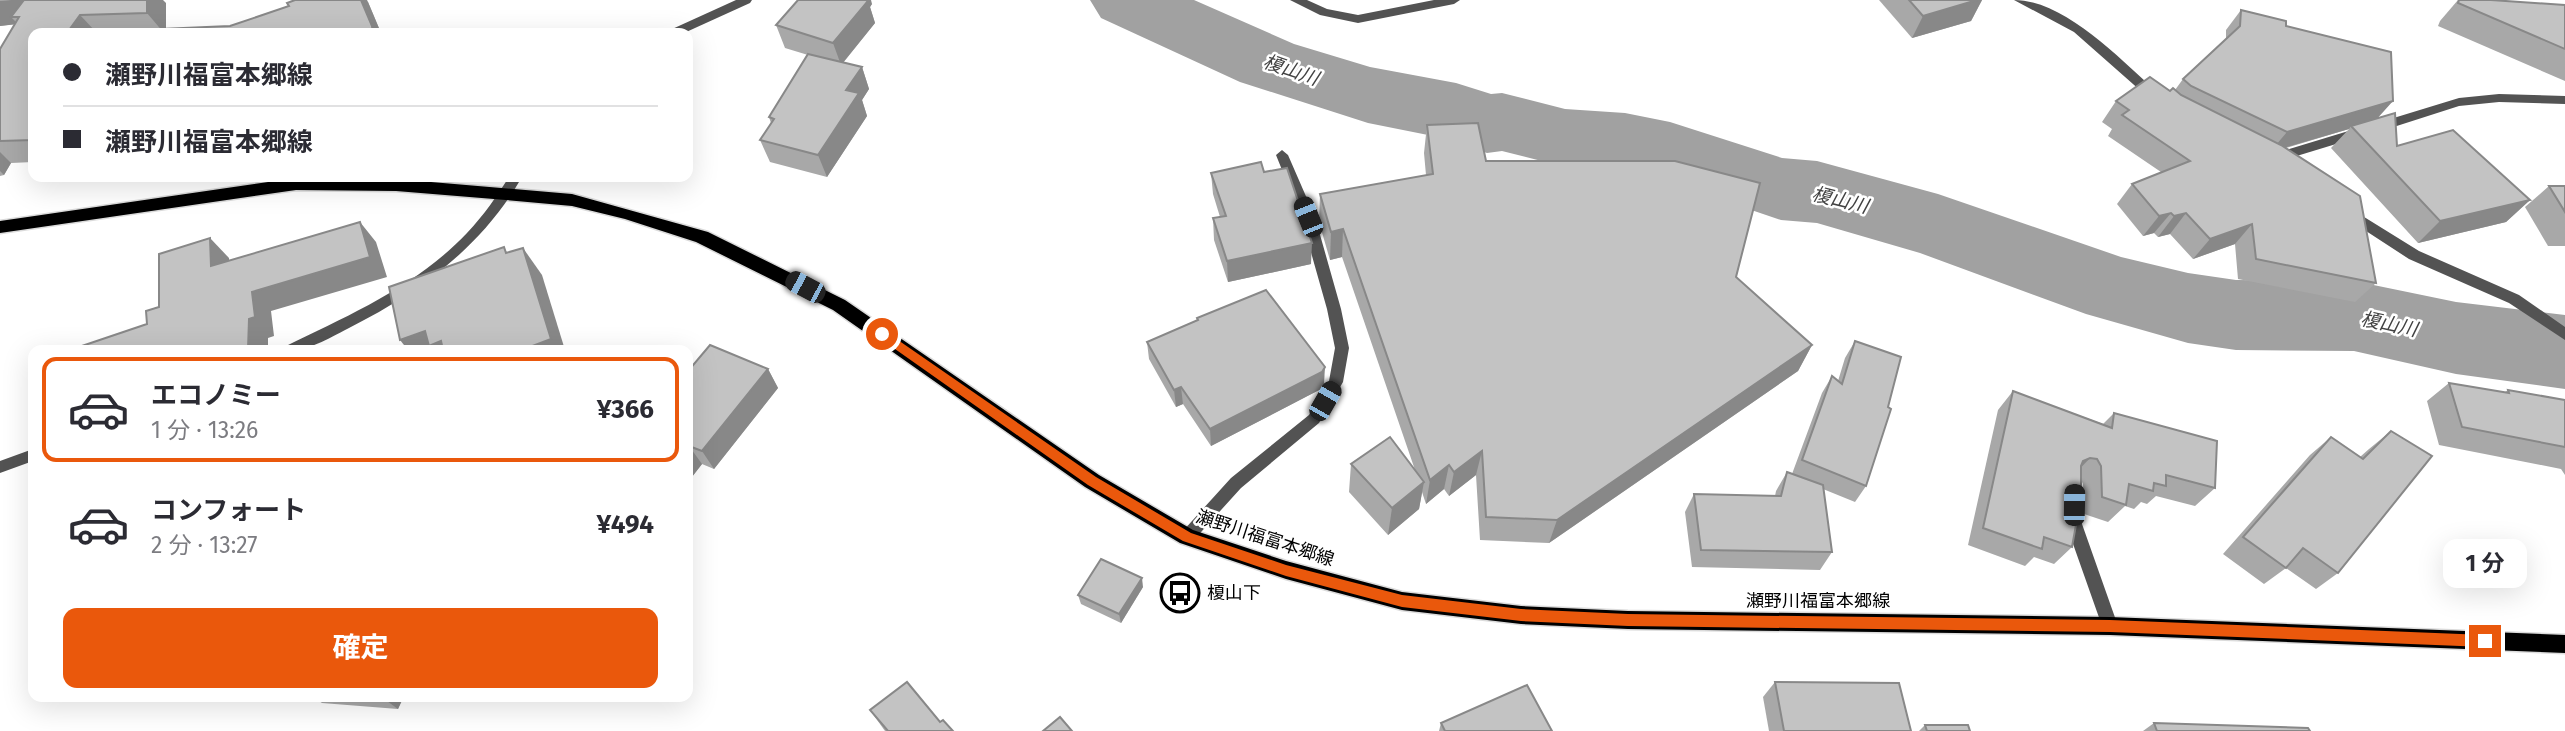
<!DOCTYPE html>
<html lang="ja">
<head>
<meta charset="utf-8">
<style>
  :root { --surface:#fff; --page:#f2f2f3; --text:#2b2b33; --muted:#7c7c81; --line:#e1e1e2; --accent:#ea580c }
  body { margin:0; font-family:"Fira Sans","Noto Sans JP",sans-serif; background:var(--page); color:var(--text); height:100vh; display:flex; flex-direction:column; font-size:26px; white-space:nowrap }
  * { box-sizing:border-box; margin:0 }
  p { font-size:23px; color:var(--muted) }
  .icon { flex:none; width:38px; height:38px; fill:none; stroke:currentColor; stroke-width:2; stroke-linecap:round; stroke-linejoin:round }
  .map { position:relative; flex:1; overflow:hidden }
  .sheet { position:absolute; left:28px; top:345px; width:665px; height:357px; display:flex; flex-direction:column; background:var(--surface); border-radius:14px; box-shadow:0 7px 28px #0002 }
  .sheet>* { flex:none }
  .guide { position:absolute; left:28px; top:28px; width:665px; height:154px; border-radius:14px; box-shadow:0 7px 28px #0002; display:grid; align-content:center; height:154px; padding:0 35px; background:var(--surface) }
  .end { position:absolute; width:32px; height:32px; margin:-16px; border:9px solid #ea580c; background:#fff; box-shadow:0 0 0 4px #fff }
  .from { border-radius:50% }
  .bubble { position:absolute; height:49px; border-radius:14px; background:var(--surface); box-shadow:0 7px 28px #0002; font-size:23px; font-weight:700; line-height:49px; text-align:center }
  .car { position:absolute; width:21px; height:42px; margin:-21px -10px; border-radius:9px; box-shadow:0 0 5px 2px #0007; background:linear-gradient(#222 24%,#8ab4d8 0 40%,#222 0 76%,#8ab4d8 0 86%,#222 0) }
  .guide b { display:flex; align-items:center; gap:24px; height:66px; font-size:26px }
  .guide b+b { border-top:2px solid var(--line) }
  .guide i { width:18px; height:18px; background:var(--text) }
  ul { padding:12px 0 0; list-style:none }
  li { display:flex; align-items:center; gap:21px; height:105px; margin:0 14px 10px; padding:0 21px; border:4px solid transparent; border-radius:14px }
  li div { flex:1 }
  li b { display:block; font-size:26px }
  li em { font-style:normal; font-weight:700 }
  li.current { border-color:var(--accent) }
  li>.icon { width:63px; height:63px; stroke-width:1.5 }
  .cta { display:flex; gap:14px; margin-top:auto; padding:14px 35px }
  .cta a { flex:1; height:80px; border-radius:14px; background:var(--accent); color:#fff; font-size:28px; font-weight:700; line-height:80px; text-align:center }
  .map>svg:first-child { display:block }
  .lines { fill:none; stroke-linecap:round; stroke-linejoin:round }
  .river { fill:#a1a1a1; fill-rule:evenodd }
  .primary-casing { stroke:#dbdbdb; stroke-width:3 }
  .lane { fill:#535353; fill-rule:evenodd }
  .street { fill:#535353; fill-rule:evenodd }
  .primary { fill:#000; fill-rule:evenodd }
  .wall { fill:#a8a8a8 }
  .shaded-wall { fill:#888 }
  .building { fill:#c3c3c3; stroke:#888; stroke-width:2 }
  .route { fill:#ea580c }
  .labels { text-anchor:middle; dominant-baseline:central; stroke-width:5; stroke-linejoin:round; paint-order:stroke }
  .street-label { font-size:18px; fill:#000; stroke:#fff }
  .poi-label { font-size:18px; fill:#000; stroke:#fff; text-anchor:start }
  .water-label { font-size:19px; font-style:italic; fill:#424242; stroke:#fff }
</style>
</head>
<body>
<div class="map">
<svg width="2565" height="731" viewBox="0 0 2565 731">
  <rect width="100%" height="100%" fill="#fff"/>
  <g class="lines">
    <polygon class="river" points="1090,0 1194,0 1294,44 1370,67 1456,83 1491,94 1502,93 1565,109 1625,113 1670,122 1782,158 1817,161 1938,194 2121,257 2188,273 2236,280 2354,281 2456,302 2565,315 2565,389 2456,374 2354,351 2236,350 2188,343 2086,314 1920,253 1817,223 1781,220 1663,180 1625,173 1565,167 1502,151 1487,153 1443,138 1368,123 1240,82 1101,18"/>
    <defs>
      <polygon id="primary" points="296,178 396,179 572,194 708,232 845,300 1099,475 1193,530 1286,561 1402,592 1521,606 1628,611 2110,617 2565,635 2565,653 2110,635 1628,629 1521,624 1402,610 1286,579 1180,543 1085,487 833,310 696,242 625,219 572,206 506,200 396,191 296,190 0,233 0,221"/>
    </defs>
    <use href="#primary" class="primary-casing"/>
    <g class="lane">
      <polygon points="736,0 752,0 750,3 684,33 668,33 670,30"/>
      <polygon points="1282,150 1288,155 1315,217 1341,309 1349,348 1343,382 1319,423 1241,488 1192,542 1187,544 1182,542 1179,537 1182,532 1231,478 1309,415 1329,381 1335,348 1327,309 1301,217 1276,155"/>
      <path d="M509 177H522C482 247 420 292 349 328 325 340 312 350 284 350L286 346C350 315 418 285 467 233 484 215 497 196 509 177Z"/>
      <polygon points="33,449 33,461 0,473 0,461"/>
      <polygon points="2074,500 2079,502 2082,524 2118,626 2116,631 2110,633 2104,631 2102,626 2066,524 2069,502"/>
    </g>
    <g class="street">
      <polygon points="1290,0 1307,0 1327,9 1358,15 1434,0 1460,0 1454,4 1358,23 1320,15"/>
      <path d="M2014 0C2065 0 2122 61 2158 93L2160 96 2158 99H2150L2074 32Z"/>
      <polygon points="2499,94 2565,96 2565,104 2499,102 2459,106 2378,132 2372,127 2374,124 2459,98"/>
      <polygon points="2355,129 2361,134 2359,137 2277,162 2271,157 2273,154"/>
      <polygon points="2348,207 2419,251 2519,295 2565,327 2565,340 2509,303 2409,259 2343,216 2342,212"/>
    </g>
    <use href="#primary" class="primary"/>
  </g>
  <g class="wall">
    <polygon points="0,0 166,3 166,29 230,26 368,2 381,33 33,33 33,162 11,163 4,175 0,176 0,49 15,24 0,26"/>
    <polygon points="1879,0 1982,0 1971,21 1912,38"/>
    <polygon points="2458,0 2491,0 2565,5 2565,81 2438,26 2440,21"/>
    <polygon points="872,4 870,7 875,23 843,63 862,67 869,89 862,100 867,116 827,177 770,162 760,140 771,123 769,117 808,55 785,48 776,25"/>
    <polygon points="2241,10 2286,26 2377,118 2397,146 2530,200 2506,222 2418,243 2331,148 2349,129 2286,148 2376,283 2355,302 2238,279 2235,244 2193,259 2170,234 2158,237 2154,233 2143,236 2117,204 2132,184 2161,172 2108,136 2112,129 2102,122 2116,101 2175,90 2183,79 2226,40 2226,30"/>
    <polygon points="1427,125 1486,161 1736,277 1812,345 1798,371 1549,543 1480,540 1476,475 1449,496 1444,489 1426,504 1422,492 1419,509 1388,535 1349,492 1351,464 1415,470 1342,257 1330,260 1319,222 1320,194 1426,175 1424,153"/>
    <polygon points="1264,172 1311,264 1228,282 1214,240 1213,218 1220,217 1213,194 1211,173"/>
    <polygon points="2549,186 2565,186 2565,246 2548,246 2525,207"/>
    <polygon points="1197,318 1324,384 1321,389 1211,446 1183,404 1176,407 1149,359 1147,342 1197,321"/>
    <polygon points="1855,341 1866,486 1855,502 1823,489 1832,552 1820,570 1692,567 1685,512 1694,494 1775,496 1776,491 1787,472 1792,474 1822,393 1832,376 1838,381 1845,358"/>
    <polygon points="768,369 778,388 714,469 702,464 688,482 688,371"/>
    <polygon points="2449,383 2505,392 2508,390 2565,400 2565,475 2561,469 2439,445 2427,401"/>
    <polygon points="2013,391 2103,424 2114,413 2215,488 2195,506 2156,496 2147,504 2141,502 2134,509 2125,506 2108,522 2084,514 2083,484 2081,480 2072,547 2054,564 2034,557 2025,566 1968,545 1998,410"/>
    <polygon points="2391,431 2338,573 2316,589 2286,568 2264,584 2223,554 2310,455 2331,437 2360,457 2369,449"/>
    <polygon points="1143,587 1121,623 1081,604 1078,595"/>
    <polygon points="1775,682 1911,731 1769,731 1763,697"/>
    <polygon points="312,696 404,696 398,709 322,703"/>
    <polygon points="870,710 940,722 953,731 885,731"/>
    <polygon points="1441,723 1552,731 1439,731"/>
    <polygon points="2154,723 2310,731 2143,731"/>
    <polygon points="1925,725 1970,731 1919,731"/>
  </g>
  <g class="shaded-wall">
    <polygon points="11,0 28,0 11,17 18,24 0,26 0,1"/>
    <polygon points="147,0 163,0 166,3 166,33 164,33 147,13"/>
    <polygon points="361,0 367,0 368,2 381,33 373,33"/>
    <polygon points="854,0 871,0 872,4 870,7 875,23 841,65 833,43"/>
    <polygon points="1977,0 1982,0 1971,21 1912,38 1923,16"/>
    <polygon points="80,15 97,33 67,33"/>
    <polygon points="862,67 869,89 862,100 867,116 827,177 818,155 846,90"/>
    <polygon points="2393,101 2375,121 2351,126 2349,129 2270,152 2287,132"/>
    <polygon points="0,152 11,163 4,175 0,171"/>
    <polygon points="2530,200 2506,222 2418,243 2440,221"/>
    <polygon points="2171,213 2154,233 2143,236 2159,216"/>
    <polygon points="2186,213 2170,234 2158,237 2174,216"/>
    <polygon points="360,222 376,242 387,277 271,311 274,336 268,338 268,350 248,350 249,319 252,292"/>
    <polygon points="2252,224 2235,244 2193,259 2210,239"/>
    <polygon points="1343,229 1342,257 1330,260 1331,232"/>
    <polygon points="210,238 229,258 231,286 211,266"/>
    <polygon points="1312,243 1311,264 1228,282 1227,261"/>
    <polygon points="523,248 542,275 565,350 522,350"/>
    <polygon points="425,331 441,341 449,350 408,350 400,340"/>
    <polygon points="1812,345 1798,371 1549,543 1557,520"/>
    <polygon points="1325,367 1324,384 1321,389 1211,446 1210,429"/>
    <polygon points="768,369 778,388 714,469 702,451"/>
    <polygon points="1181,387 1183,404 1176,407 1174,390"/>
    <polygon points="689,446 702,464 688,482 688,448"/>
    <polygon points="1482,451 1476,475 1449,496 1454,472"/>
    <polygon points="2090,458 2073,476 2083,461"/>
    <polygon points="1449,465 1444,489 1426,504 1430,480"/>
    <polygon points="1424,482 1419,509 1388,535 1392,508"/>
    <polygon points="1142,578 1143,587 1121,623 1119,614"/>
    <polygon points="380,696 404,696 398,709"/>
  </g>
  <g class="building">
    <polygon points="24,0 147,0 147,13 80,15 67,33 230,26 289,6 287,3 295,0 361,0 372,26 373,33 203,33 203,32 202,33 33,33 33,140 0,141 0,49 19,17 11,17"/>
    <polygon points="798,0 866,0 868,1 833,43 776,25"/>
    <polygon points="1909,0 1977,0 1923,16"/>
    <polygon points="2459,0 2491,0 2565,5 2565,49 2458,3"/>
    <polygon points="2241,10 2286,21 2286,26 2391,52 2393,101 2287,132 2191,86 2183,79 2240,26"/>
    <polygon points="808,54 862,67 846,90 859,93 818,155 760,140 774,119 769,117"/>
    <polygon points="2150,77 2170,91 2173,88 2181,95 2281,145 2360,196 2376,283 2256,259 2252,224 2210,239 2186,213 2174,216 2171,213 2159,216 2132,184 2190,161 2122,115 2129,110 2116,101"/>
    <polygon points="2395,113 2397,146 2453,130 2530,200 2440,221 2351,126"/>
    <polygon points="1478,123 1486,161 1675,161 1760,183 1736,277 1812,345 1557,520 1486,517 1482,451 1454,472 1449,465 1430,480 1343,229 1331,232 1320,194 1433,174 1427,125"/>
    <polygon points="1261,162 1264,172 1287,168 1312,243 1227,261 1213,218 1226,216 1211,173"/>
    <polygon points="2549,186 2565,186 2565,212"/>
    <polygon points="360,222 370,257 252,292 255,317 249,319 248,350 70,350 147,324 146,311 159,307 159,254 210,238 211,266"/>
    <polygon points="504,247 506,253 523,248 551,339 522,350 443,350 441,341 429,346 425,331 400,340 389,287"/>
    <polygon points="1266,290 1325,367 1322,372 1210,429 1181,387 1174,390 1147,342 1198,320 1197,318"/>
    <polygon points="1855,341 1901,357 1888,407 1891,409 1866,486 1802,460 1832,376 1842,384"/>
    <polygon points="710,345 768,369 702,451 689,446 688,448 688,371"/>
    <polygon points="2449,383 2509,393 2508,390 2565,400 2565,447 2462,427"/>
    <polygon points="2013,391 2112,428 2114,413 2217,441 2215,488 2166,475 2166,486 2154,483 2153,491 2129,484 2126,505 2102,497 2101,466 2097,459 2090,458 2083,461 2081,466 2081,497 2072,547 2044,537 2042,549 1983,528"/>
    <polygon points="2391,431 2432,456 2338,573 2303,548 2286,568 2243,537 2331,437 2363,459"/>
    <polygon points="1390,437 1424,482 1392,508 1351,464"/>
    <polygon points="1787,472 1823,485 1832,552 1701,550 1694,494 1781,496"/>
    <polygon points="1101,559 1142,578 1119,614 1078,595"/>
    <polygon points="907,682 940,722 943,720 953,731 888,731 870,710"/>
    <polygon points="1775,682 1899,683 1911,731 1784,731"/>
    <polygon points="1527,685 1552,731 1445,731 1441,723"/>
    <polygon points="1060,717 1072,731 1043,731"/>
    <polygon points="2154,723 2308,728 2310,731 2157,731"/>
    <polygon points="1925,725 1968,725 1970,731 1927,731"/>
  </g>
  <polygon class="route" points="882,329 1096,477 1191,533 1286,565 1402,595 1521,609 1628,614 2110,620 2485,635 2491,641 2485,647 2110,632 1628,626 1521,621 1402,607 1286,576 1183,541 1088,485 878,337 878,331"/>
  <defs>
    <symbol id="bus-ring" viewBox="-11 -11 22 22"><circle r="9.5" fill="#fff" stroke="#000" stroke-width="1.5"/><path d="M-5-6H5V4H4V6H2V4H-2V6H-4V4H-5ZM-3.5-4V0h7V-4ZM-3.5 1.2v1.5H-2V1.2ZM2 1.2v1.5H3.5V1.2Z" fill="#000"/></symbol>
  </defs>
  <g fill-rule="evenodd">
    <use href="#bus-ring" x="1158" y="571" width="44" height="44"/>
  </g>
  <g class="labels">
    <g class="street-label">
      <text transform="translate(1265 538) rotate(18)">瀬野川福富本郷線</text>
      <text x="1818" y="601">瀬野川福富本郷線</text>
    </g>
    <g class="poi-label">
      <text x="1207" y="593">榎山下</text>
    </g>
    <g class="water-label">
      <text transform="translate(1291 70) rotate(19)">榎山川</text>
      <text transform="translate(1840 200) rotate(14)">榎山川</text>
      <text transform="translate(2389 324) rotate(12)">榎山川</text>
    </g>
  </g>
</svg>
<i class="end from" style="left:882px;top:334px"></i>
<i class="end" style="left:2485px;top:641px"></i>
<div class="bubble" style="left:2443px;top:539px;width:84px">1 分</div>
<i class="car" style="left:1308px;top:217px;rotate:338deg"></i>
<i class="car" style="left:805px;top:287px;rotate:298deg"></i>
<i class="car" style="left:1325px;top:401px;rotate:30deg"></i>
<i class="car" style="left:2074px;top:505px;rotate:1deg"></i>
<div class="guide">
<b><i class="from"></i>瀬野川福富本郷線</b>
<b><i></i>瀬野川福富本郷線</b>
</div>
<section class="sheet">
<ul>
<li class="current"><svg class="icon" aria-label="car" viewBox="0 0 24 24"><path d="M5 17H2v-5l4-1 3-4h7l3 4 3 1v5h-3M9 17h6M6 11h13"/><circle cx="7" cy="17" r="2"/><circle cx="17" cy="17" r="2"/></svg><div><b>エコノミー</b><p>1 分 · 13:26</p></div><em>¥366</em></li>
<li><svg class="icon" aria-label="car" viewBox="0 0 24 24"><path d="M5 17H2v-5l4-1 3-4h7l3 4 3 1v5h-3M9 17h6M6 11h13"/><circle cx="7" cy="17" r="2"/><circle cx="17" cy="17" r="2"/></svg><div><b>コンフォート</b><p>2 分 · 13:27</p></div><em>¥494</em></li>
</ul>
<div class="cta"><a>確定</a></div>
</section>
</div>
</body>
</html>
